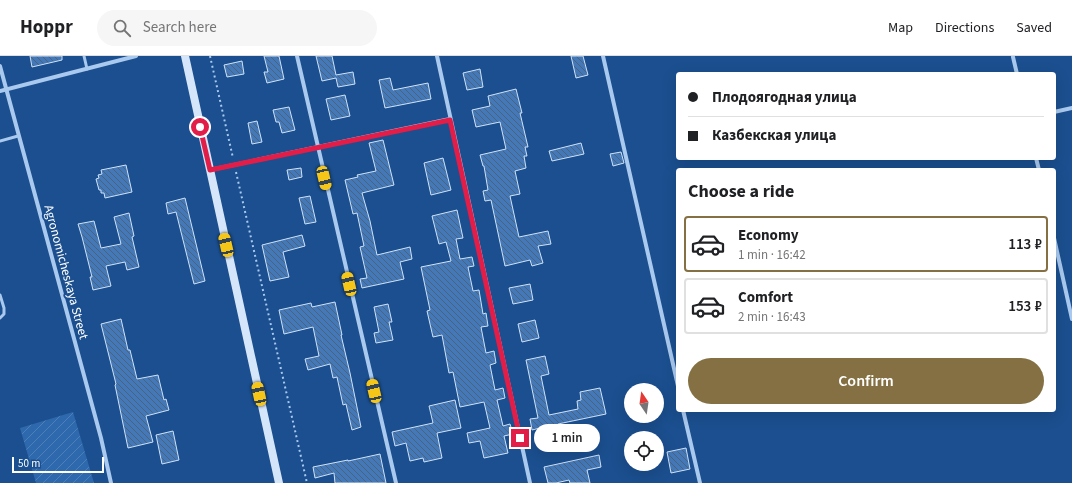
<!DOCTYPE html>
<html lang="en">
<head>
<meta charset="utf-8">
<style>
  :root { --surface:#fff; --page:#f6f6f6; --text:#202124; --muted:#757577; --line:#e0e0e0; --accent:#847042 }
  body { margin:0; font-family:"Source Sans 3",sans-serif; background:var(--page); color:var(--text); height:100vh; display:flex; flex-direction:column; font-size:15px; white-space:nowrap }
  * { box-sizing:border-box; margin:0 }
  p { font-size:13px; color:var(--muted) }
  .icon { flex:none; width:22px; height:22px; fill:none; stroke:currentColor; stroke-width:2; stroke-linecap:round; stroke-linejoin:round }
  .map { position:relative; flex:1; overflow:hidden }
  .drawer { position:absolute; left:676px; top:112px; width:380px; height:244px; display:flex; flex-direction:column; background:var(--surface); border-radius:4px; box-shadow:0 4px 16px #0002 }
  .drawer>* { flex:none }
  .banner { position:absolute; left:676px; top:16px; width:380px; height:88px; border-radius:4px; box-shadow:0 4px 16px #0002; display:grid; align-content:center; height:88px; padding:0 12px; background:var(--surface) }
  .needle { width:26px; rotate:347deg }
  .fabs { position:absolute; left:624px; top:327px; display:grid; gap:8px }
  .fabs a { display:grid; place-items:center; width:40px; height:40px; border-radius:50%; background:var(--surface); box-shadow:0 4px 16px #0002; font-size:20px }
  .scale { position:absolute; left:12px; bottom:10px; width:92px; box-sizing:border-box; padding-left:4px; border:2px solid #fff; border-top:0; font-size:11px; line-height:14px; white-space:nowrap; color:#fff; -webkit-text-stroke:3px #1b4f8f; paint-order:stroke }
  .end { position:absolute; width:18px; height:18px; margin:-9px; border:5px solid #e11d48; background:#fff; box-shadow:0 0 0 2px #fff }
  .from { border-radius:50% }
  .bubble { position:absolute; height:28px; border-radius:14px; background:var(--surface); box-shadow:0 4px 16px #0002; font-size:13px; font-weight:600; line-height:28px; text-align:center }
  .car { position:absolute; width:12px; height:24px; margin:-12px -6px; border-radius:5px; box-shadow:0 0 3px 1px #0007; background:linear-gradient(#f5c518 24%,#345 0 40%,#f5c518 0 76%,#345 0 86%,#f5c518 0) }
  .banner b { display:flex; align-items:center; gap:14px; height:38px; font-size:15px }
  .banner b+b { border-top:1px solid var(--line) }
  .banner i { width:10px; height:10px; background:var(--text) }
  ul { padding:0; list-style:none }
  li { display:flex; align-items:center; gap:12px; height:56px; margin:0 8px 6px; padding:0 4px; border:2px solid var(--line); border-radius:4px }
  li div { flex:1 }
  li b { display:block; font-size:15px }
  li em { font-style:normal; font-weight:600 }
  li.on { border-color:var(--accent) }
  li>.icon { width:36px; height:36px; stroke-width:1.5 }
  h2 { padding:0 12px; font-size:18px; line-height:48px }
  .action { display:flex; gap:8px; margin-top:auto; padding:8px 12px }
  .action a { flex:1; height:46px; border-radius:24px; background:var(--accent); color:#fff; font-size:16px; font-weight:600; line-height:46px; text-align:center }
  header { display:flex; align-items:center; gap:24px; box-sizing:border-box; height:56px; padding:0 20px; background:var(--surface); border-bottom:1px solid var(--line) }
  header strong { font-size:19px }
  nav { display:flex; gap:22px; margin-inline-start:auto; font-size:14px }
  .search { width:280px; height:36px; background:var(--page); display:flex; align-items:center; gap:10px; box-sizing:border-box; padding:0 14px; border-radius:22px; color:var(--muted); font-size:15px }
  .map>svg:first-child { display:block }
  .garden { fill:url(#garden-furrows) }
  .building { fill:url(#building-back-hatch); stroke:#cfe3fa }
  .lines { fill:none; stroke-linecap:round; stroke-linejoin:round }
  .path { stroke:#a9c9ee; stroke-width:2; stroke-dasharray:2 3; stroke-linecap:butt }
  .lane { stroke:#a9c9ee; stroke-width:3 }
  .street { stroke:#a9c9ee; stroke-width:4 }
  .secondary { stroke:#d6e6fa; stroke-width:8 }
  .route { stroke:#e11d48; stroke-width:5 }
  .labels { text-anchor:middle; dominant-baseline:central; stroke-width:4; stroke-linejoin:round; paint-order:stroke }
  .street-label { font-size:13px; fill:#fff; stroke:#1b4f8f }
</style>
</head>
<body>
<header>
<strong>Hoppr</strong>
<div class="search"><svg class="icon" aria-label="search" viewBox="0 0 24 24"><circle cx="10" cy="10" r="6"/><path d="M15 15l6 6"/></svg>Search here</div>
<nav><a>Map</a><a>Directions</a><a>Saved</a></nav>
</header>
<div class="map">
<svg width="1072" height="427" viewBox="0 0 1072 427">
  <defs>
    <pattern id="garden-furrows" width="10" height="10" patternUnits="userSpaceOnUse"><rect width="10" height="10" fill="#2e69ad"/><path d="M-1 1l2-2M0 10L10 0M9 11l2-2" fill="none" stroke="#4d80b9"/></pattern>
    <pattern id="building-back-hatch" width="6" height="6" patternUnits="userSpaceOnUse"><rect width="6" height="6" fill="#4478b7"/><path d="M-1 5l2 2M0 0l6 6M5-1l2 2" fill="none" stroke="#486282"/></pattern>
  </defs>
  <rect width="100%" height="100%" fill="#1b4f8f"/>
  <polygon class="garden" points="73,356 94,427 36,427 20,372"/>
  <g class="building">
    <polygon points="30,0 62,0 62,4 32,11"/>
    <polygon points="264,0 279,0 284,23 267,27 264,16 268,16"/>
    <polygon points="316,0 332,0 336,19 353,16 355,28 338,31 336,22 322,25"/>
    <polygon points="571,0 583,0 588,19 576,22"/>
    <polygon points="242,5 244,18 227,21 224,9"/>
    <polygon points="480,13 483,31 467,34 463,17"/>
    <polygon points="390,22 393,34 428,27 431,43 385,52 379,24"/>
    <polygon points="516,33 522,57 520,57 528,91 525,91 527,100 524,100 526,112 515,115 520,138 510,140 519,181 548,175 551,188 538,190 543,207 532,210 530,204 505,210 491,144 485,145 483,135 488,134 484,110 483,110 480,99 506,93 500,66 476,71 472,54 490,50 488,40"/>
    <polygon points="345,39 350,60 331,64 326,43"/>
    <polygon points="289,51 295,74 282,77 279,66 276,66 273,54"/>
    <polygon points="257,65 262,86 252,88 248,67"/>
    <polygon points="383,84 394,129 362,137 370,165 377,199 410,191 412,203 400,206 404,223 362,232 360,223 367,222 360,191 364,190 357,157 353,158 345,124 358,121 357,119 376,115 369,87"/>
    <polygon points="581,87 584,98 552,105 549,95"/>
    <polygon points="621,96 624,107 613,110 610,98"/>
    <polygon points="443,102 451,134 431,139 424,107"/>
    <polygon points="126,109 132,136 105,142 104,137 101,137 101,134 99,134 96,123 99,122 98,119 102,118 101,114"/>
    <polygon points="301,112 302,121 289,124 287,114"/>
    <polygon points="310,140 316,166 305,168 299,142"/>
    <polygon points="185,142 205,225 194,228 176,156 168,158 166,147"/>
    <polygon points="457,154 463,182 456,183 460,203 472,201 474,210 468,211 473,235 479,234 483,258 486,257 488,270 481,271 486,297 494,295 496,307 490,309 495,334 503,332 505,342 497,344 503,370 510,368 513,378 504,380 508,397 484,402 480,385 469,387 467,377 490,372 484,346 460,351 453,316 449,317 442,279 433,281 427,255 430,254 421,211 451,205 446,186 439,188 432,160"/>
    <polygon points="129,157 134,180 132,181 139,211 127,214 125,206 106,210 111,230 93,234 90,221 92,221 82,181 78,168 94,165 101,192 121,188 114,161"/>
    <polygon points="302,179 305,190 283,196 289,221 270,225 262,189"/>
    <polygon points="530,228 533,244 513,248 509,232"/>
    <polygon points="335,246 342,279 341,279 350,317 361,371 352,374 346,348 343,349 337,321 333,322 330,308 308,314 305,303 319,300 313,271 284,278 279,254 311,247 312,251"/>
    <polygon points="388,248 392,266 389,266 393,284 376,287 374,277 379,276 374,251"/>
    <polygon points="121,263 128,294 130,294 137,323 158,319 164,344 166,343 169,354 146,360 153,386 128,392 115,329 116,328 101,268"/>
    <polygon points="535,264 539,282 522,286 518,268"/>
    <polygon points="545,300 549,318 541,320 549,359 578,353 577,345 581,344 580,336 600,332 606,358 558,368 562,384 544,388 540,372 532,374 530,363 538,362 526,304"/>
    <polygon points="455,344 461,372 437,377 442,402 424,406 423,402 410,405 406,387 395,390 392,376 433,367 429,350"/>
    <polygon points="173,375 179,404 162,408 156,379"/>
    <polygon points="686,392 690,413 671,417 667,396"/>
    <polygon points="380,398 386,427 335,427 334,417 315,422 313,411 348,404 348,405"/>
    <polygon points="599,399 601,411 587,414 590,427 570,427 569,424 556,427 548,427 544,411"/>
  </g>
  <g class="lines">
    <g class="path">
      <polyline points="210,0 233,102"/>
      <polyline points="236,116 307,427"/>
    </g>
    <g class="lane">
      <polyline points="84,0 87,13"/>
      <polyline points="0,85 18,80"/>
      <polyline points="0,239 4,252 4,258 0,262"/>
    </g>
    <g class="street">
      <polyline points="297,0 396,427"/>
      <polyline points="437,0 530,427"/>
      <polyline points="603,0 678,330"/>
      <polyline points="1013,1 1017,18"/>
      <polyline points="0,10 101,382 111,427"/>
      <polyline points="0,35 136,0"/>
      <polyline points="1054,56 1072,52"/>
      <polyline points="1036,102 1039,114"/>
      <polyline points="210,114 450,63"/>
      <polyline points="1054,182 1072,263"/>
      <polyline points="683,354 700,427"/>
    </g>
    <polyline class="secondary" points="185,0 279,427"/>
  </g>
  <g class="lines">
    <polyline class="route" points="200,71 210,114 450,64 520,382"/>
  </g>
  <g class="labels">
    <g class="street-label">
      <text transform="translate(66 216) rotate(75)">Agronomicheskaya Street</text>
    </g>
  </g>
</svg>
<div class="fabs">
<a><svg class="needle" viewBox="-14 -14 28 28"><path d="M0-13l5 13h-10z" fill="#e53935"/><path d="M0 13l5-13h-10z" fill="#757577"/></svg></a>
<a><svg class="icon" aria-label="locate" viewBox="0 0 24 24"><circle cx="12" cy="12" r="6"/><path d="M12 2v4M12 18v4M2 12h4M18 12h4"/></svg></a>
</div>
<div class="scale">50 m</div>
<i class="end from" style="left:200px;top:71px"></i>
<i class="end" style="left:520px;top:382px"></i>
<div class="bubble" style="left:534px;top:368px;width:66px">1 min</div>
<i class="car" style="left:324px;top:122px;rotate:167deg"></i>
<i class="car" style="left:226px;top:189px;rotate:347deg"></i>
<i class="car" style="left:349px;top:228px;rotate:347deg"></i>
<i class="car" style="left:374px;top:335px;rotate:347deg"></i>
<i class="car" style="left:259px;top:338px;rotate:348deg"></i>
<div class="banner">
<b><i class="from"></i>Плодоягодная улица</b>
<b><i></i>Казбекская улица</b>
</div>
<section class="drawer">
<h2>Choose a ride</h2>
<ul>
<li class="on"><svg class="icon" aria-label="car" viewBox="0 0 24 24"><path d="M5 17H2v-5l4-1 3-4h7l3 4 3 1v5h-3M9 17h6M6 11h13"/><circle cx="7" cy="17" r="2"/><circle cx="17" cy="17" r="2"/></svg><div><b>Economy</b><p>1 min · 16:42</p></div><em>113 ₽</em></li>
<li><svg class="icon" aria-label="car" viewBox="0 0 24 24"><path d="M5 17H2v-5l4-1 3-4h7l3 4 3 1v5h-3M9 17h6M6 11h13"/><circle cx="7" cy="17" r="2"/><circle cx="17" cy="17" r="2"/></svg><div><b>Comfort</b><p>2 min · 16:43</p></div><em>153 ₽</em></li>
</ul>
<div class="action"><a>Confirm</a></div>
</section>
</div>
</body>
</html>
